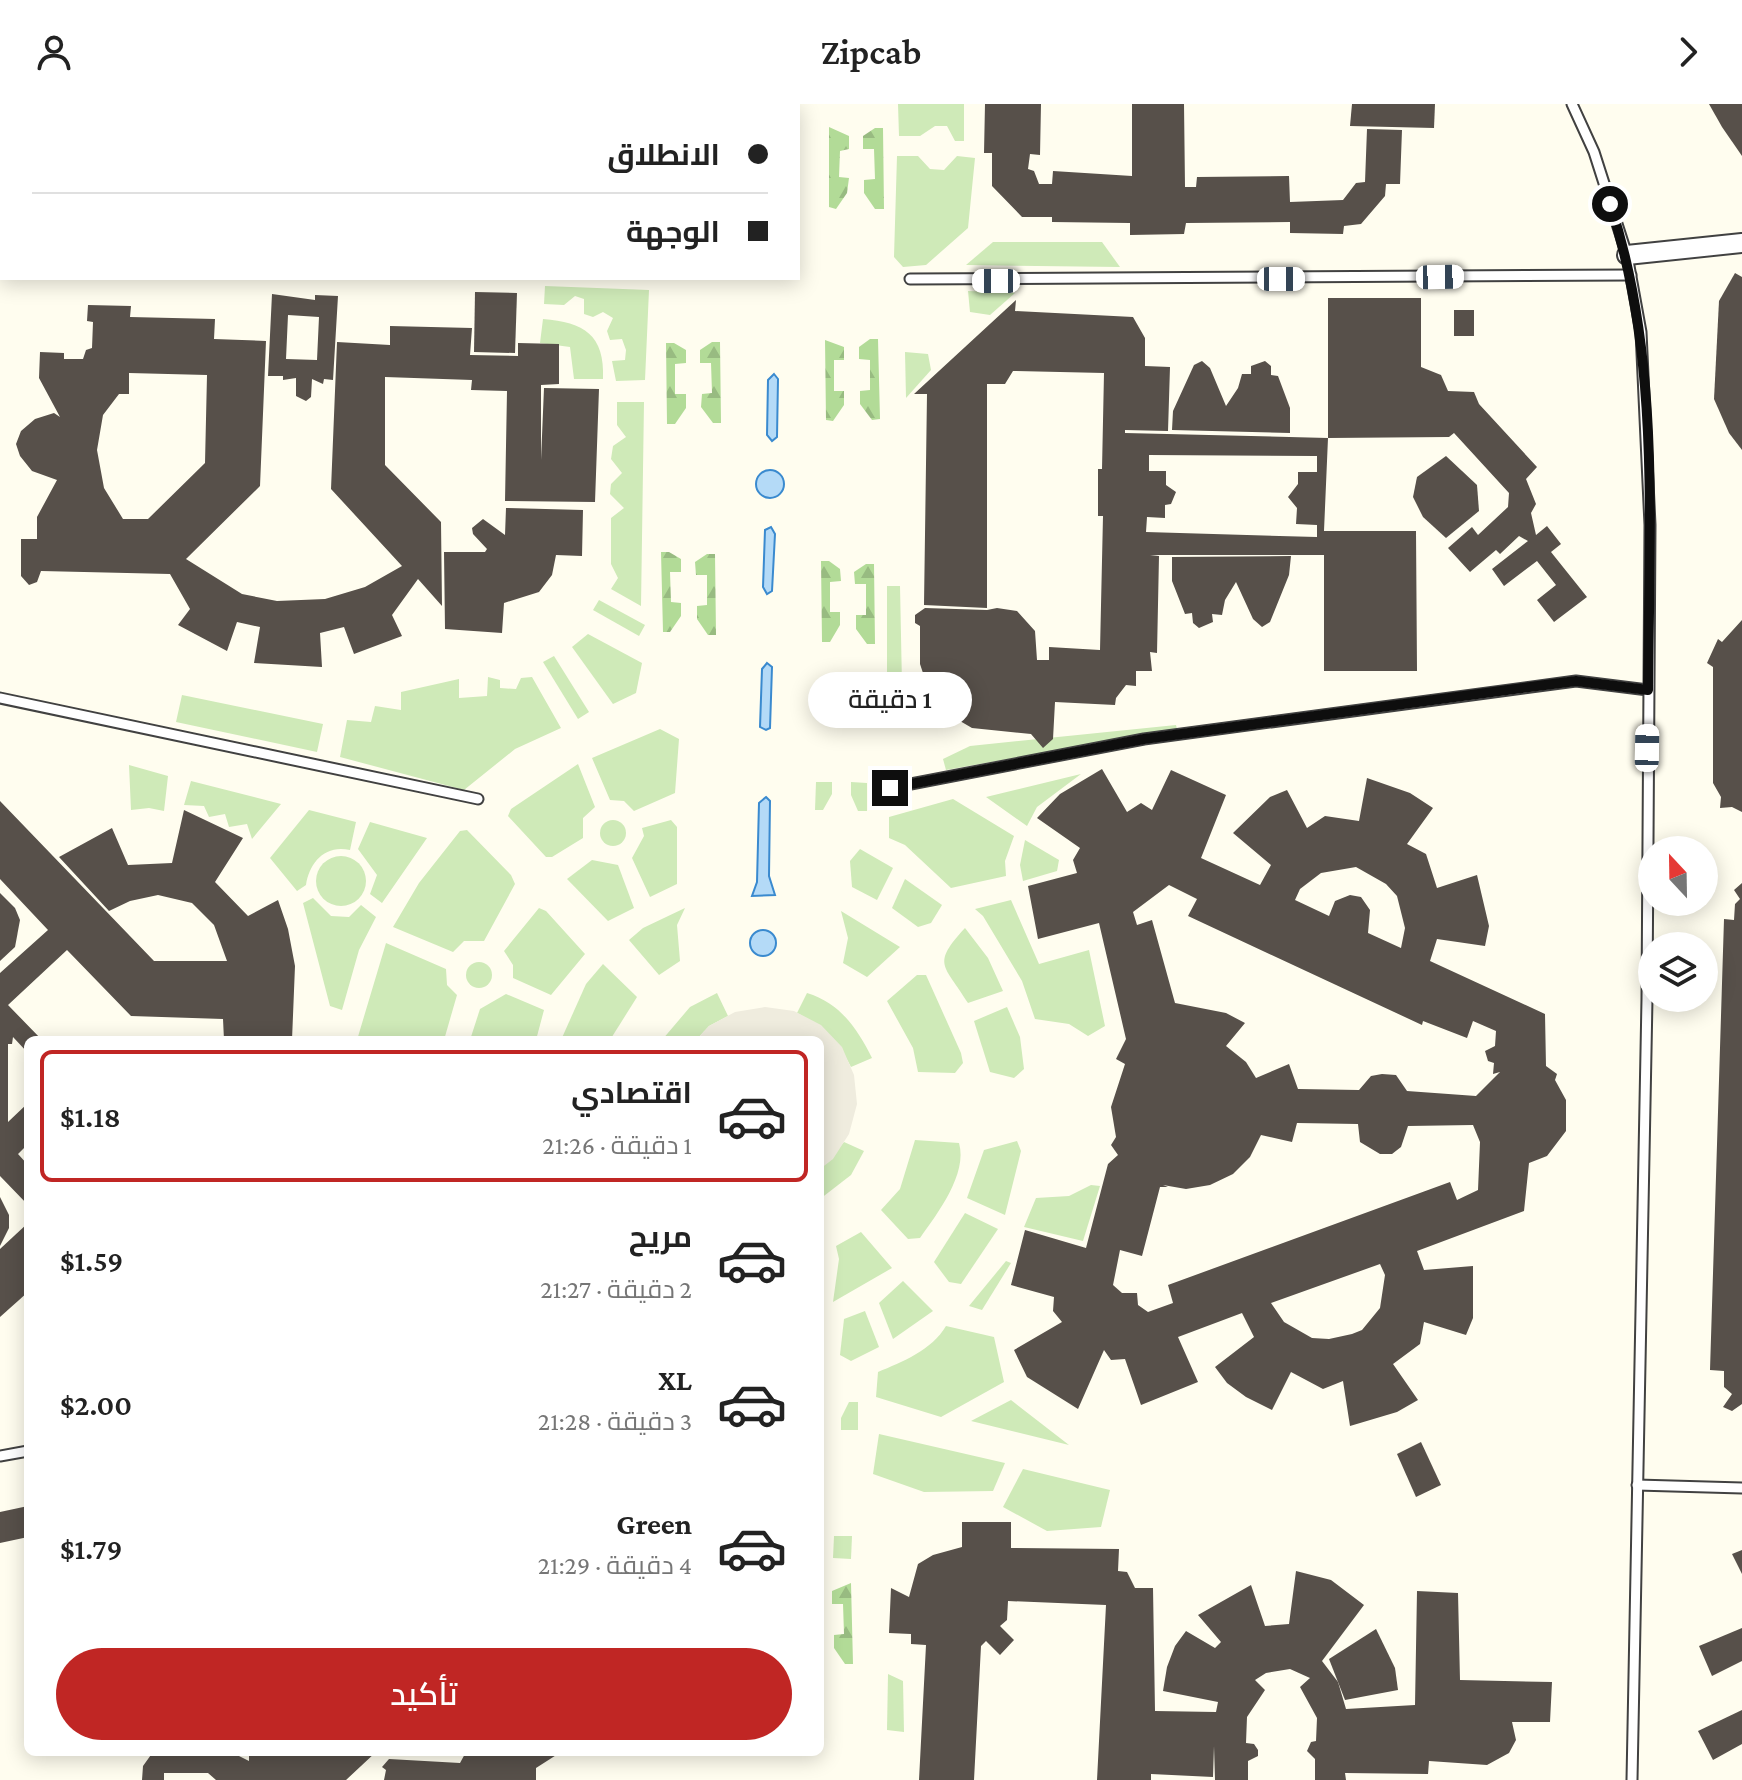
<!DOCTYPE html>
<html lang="ar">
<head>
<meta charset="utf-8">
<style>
  :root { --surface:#fff; --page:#f2f2f2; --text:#222; --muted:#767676; --line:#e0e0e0; --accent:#c02624 }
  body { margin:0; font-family:"Crimson Pro",Cairo,serif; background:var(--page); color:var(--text); direction:rtl; height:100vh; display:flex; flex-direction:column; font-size:30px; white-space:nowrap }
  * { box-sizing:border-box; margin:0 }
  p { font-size:26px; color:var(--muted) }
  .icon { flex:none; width:44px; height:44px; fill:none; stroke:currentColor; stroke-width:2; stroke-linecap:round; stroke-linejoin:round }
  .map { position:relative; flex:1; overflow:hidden; direction:ltr }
  .sheet { position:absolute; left:24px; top:932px; width:800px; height:720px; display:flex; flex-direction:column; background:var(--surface); border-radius:12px; box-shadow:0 4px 20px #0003; direction:rtl }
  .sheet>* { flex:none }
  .guide { position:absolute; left:0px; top:0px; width:800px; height:176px; box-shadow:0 4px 20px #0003; direction:rtl; display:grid; align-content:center; height:176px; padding:0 32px; background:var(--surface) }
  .needle { width:52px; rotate:338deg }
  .controls { position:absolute; left:1638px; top:732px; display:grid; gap:16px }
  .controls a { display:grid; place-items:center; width:80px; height:80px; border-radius:50%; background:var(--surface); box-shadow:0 4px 20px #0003; font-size:40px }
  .end { position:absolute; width:36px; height:36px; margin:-18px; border:10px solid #0e0e0e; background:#fff; box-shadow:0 0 0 4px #fff }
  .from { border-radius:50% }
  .bubble { position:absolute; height:56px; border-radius:28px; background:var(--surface); box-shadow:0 4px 20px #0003; font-size:26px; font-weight:600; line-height:56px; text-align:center; direction:rtl }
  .car { position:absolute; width:24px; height:48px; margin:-24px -12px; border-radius:10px; box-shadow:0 0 6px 2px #0007; background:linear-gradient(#fff 24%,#345 0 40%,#fff 0 76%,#345 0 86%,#fff 0) }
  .guide b { display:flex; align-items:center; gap:28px; height:76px; font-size:30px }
  .guide b+b { border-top:2px solid var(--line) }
  .guide i { width:20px; height:20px; background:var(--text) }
  ul { padding:14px 0 0; list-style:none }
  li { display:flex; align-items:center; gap:24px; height:132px; margin:0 16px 12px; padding:0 16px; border:4px solid transparent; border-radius:12px }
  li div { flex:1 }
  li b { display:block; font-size:30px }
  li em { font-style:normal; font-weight:600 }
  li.active { border-color:var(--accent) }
  li>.icon { width:72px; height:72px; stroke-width:1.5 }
  .button { display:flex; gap:16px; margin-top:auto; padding:16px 32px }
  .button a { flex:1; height:92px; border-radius:48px; background:var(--accent); color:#fff; font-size:32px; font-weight:600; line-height:92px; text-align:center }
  header { display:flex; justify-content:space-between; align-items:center; height:104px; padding:0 32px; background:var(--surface); font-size:36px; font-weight:600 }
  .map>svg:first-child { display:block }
  .green { fill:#cfeab8 }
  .forest { fill:url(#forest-firs) }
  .plaza { fill:#efecde }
  .water { fill:#b4daf7; stroke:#3a8acf; stroke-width:2 }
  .building { fill:#57504a; fill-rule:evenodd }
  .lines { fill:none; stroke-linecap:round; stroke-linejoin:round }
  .lane-casing { stroke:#414141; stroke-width:13 }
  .street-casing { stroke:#414141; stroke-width:22 }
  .lane { stroke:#fff; stroke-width:9 }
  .street { stroke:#fff; stroke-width:18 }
  .route { stroke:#0e0e0e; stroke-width:10 }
</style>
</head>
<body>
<header><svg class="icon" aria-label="forward" viewBox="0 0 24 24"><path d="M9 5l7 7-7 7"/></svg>Zipcab<svg class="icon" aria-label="person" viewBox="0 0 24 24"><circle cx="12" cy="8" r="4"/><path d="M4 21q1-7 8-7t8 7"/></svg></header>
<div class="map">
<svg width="1742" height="1676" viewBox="0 0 1742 1676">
  <defs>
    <pattern id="forest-firs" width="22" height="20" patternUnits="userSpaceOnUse" patternTransform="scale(2)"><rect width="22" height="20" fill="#b2db97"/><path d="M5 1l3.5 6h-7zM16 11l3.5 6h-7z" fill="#98bb81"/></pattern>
  </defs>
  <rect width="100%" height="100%" fill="#fffdef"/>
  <g class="green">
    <polygon points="898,0 964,0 964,37 955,37 947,22 935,22 920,32 899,32"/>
    <polygon points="897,52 918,52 930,65 944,66 957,52 975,54 968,124 926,161 903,163 894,153"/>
    <polygon points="993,138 1102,138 1120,163 966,161"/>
    <polygon points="545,182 649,186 645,276 616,277 612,257 625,256 626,246 622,235 610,236 607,227 613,214 603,208 593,213 584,210 584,195 575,192 564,201 544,200"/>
    <polygon points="968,187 1015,189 990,211 970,208"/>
    <path d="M543 215C584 218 605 231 603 275H574L570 243 540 239Z"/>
    <polygon points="905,248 928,250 931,266 906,294"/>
    <polygon points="617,298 644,298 641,502 611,485 618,474 611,460 611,414 624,404 610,390 611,380 622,369 611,355 613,342 626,333 617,321"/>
    <polygon points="887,482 900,482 902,581 915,602 897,623 887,608"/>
    <polygon points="599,496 645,521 639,532 593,506"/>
    <polygon points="588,530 642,559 636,589 613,600 572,543"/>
    <polygon points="554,552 589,608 578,615 543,558"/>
    <polygon points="488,573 500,576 500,584 516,585 521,574 532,573 561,624 515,645 464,686 340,653 347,616 371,618 375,602 401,606 401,588 459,575 459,594 487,592"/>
    <polygon points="182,591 323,620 317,648 176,618"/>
    <polygon points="1176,621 1177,625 946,666 943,655 970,642"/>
    <polygon points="660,625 679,635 675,689 634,707 624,697 610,696 592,654"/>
    <polygon points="578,660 595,703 583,714 583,734 552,753 546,753 508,712 511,705"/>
    <polygon points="129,661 168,672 164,707 149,704 131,706"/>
    <polygon points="1081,670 1037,703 1027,722 986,693"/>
    <polygon points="191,677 281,700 252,735 247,720 229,723 225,710 209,713 204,702 184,701"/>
    <polygon points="816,678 832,678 832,690 823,706 815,706"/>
    <polygon points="851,678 867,679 867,707 858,707 851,691"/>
    <polygon points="953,695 1014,732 1005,757 1006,772 951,784 905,741 889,734 889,713"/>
    <path d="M309 706 356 718 350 746C325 740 309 759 306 781L297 787 270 754Z"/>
    <polygon points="671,716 677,723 677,780 650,793 632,754 644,732 642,724"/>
    <circle cx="613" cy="729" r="13"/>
    <polygon points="370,718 427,734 382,799 370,790 377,771 358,745"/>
    <polygon points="467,726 511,771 515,780 484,837 464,837 453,848 393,823 419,779 460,727"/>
    <polygon points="1025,736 1059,756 1057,767 1023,777 1020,761"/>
    <polygon points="860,745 893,764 877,796 852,783 850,757"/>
    <circle cx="341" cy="777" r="25"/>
    <polygon points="592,756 618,761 634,804 608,817 567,775"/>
    <polygon points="905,775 942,801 931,819 918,823 892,804"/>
    <polygon points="313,794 331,812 349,813 361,801 376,813 359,846 342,906 330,902 303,799"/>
    <polygon points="1011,796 1039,860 1089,846 1105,922 1088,932 1069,920 1035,915 1022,877 983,812 975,805"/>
    <polygon points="539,804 546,807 585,850 551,891 513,874 513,861 504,847"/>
    <polygon points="685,804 677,821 680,857 659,871 629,836 643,824"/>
    <polygon points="841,807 900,843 867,873 843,859 848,834"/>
    <path d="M965 824 988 854 1003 887 968 899C944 860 931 861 965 824Z"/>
    <polygon points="386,839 446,865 447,881 457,891 444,936 357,936"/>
    <circle cx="479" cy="871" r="13"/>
    <polygon points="603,860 637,893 610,936 561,936 586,880"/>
    <polygon points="917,871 926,871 961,949 963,959 955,969 918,968 913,944 887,897"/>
    <polygon points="717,889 728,912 709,922 696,936 662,936 690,903"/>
    <path d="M807 889C840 899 857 924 872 954L851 963C838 936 823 922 797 909Z"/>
    <polygon points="506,890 544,906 536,936 470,936 480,905"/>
    <polygon points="1007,903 1020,933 1024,965 1014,974 990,968 974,917"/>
    <path d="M915 1036 959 1039C968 1070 937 1110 920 1134L908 1135 881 1106 900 1085Z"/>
    <polygon points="1017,1037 1021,1047 1005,1111 967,1094 984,1046"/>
    <polygon points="844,1038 864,1047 851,1071 820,1095 820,1065"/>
    <polygon points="1091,1081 1100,1082 1083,1137 1024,1123 1036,1094 1069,1092"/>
    <polygon points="965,1109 998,1125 961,1180 949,1178 934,1158"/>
    <polygon points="861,1128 892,1164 833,1198 839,1155 836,1142"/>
    <polygon points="1006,1157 1011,1159 982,1206 969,1202"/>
    <polygon points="903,1177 933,1207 893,1235 879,1199"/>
    <polygon points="865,1207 879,1243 851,1257 840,1251 844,1215"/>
    <path d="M946 1222 994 1233 1004 1278 941 1313 876 1293 878 1268C902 1258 932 1246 946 1222Z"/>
    <polygon points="1011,1296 1069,1341 971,1317"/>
    <polygon points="849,1298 858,1298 858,1326 841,1326 841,1314"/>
    <polygon points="879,1330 1005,1359 993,1387 924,1388 873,1370"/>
    <polygon points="1023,1365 1110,1386 1101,1423 1047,1427 1003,1403"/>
    <polygon points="834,1432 852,1432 851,1455 833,1454"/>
    <polygon points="888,1570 903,1577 904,1628 887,1626"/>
  </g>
  <g class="forest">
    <polygon points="829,23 849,32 849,45 840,47 839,73 849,74 847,89 836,105 829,103"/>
    <polygon points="875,24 883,24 884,105 875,105 864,89 864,76 875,75 874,45 863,45 863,32"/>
    <polygon points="870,235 878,235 880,315 872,316 860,300 860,287 870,286 870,256 859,255 859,243"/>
    <polygon points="825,236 844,243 844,256 834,256 834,287 844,287 844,301 833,317 826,316"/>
    <polygon points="712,238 720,238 721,319 713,319 701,303 702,290 712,289 711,259 700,259 700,246"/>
    <polygon points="666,239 674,239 686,246 686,259 675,260 675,290 686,290 686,304 675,320 667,320"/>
    <polygon points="661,448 669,448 681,455 681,468 670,468 671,498 681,499 681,512 670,528 663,528"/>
    <polygon points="707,450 715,450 716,531 708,531 697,515 697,502 707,501 707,471 696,471 695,458"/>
    <polygon points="821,457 829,457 840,465 841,477 830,478 830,508 840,508 840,521 830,538 822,538"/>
    <polygon points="866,460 874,460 875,540 867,540 856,525 856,511 866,511 866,480 855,480 854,468"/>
    <polygon points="851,1479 853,1560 845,1560 834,1544 834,1531 844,1530 843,1500 832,1500 832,1487"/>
  </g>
  <polygon class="plaza" points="765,903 794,907 821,921 842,943 854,971 857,1000 849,1030 833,1055 820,1065 820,936 696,936 709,922 735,908"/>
  <g class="water">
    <polygon points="774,270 778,275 777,333 772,337 767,331 768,276"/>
    <circle cx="770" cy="380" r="14"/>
    <polygon points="771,423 775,430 772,487 767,490 763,483 765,426"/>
    <polygon points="767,559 772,563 770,624 766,626 760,623 762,565"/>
    <polygon points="766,693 770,697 769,772 775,791 752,792 757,778 759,699"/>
    <circle cx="763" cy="839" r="13"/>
  </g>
  <g class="building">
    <polygon points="985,0 1041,0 1040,51 1030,50 1028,65 1034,67 1039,80 1052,80 1053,67 1132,72 1132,0 1184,0 1185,83 1196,83 1197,73 1289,72 1290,98 1343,96 1356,79 1365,78 1367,25 1402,26 1400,80 1386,80 1385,92 1361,120 1344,122 1343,130 1290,129 1290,118 1186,119 1184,130 1130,131 1130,119 1052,118 1052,113 1022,113 992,82 992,49 984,49"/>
    <polygon points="1352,0 1435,0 1434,24 1350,22"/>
    <polygon points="1709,0 1742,0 1742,52 1722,23"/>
    <polygon points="1735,169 1742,173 1742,346 1729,329 1714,295 1719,197"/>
    <polygon points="475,188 517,189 515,249 474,248"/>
    <path d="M272 190 315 196V191L338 192 333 276 324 275 323 280 312 275 311 293 306 297 296 292V274L283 276V272H268ZM288 211 319 213 317 256 286 255Z"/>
    <polygon points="1328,194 1421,194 1421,263 1441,271 1448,287 1474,288 1479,300 1537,363 1526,375 1536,400 1531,409 1536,431 1547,422 1561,440 1551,448 1587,493 1554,518 1537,496 1556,481 1537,457 1504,482 1492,465 1528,437 1519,432 1500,450 1496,446 1470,468 1448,444 1472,423 1478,431 1508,403 1509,389 1454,329 1449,333 1328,334"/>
    <path d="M1016 196 1015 207 1133 213 1145 234V262L1170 263 1168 327 1125 326V329L1328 334 1324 427H1416L1417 567H1324V451H1150L1159 452 1157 549 1150 548 1152 567H1136V582L1126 581 1116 594 1115 601 1055 598 1053 635 1043 644 1031 630 972 624 948 610 931 593 920 560V522L915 519V511L925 504 987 506 997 504 1017 507 1035 527 1037 556H1049V543L1100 546 1103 412H1098V365H1102L1104 269 1013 267 1005 280H987V504L924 501 927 290H914ZM1149 351 1317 352V368H1298V380L1288 393 1297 404 1296 420 1317 421V433L1146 428 1147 413 1165 414V401L1171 400 1176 388 1166 381V367H1149Z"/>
    <path d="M88 201 131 202 130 213 215 215 214 235 266 237 260 382 186 455 242 490 277 497 325 495 365 483 402 462 331 385 337 238 390 241V222L472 224 470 251 518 252V239L559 240V280L541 281V356L544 284 599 285 595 398 505 397 507 287 471 286 472 276 385 273V361L441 418 442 502 418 475 392 511 402 532 354 550 344 523 320 529 322 563 254 559 260 523 237 518 227 547 178 521 190 505 170 470 41 467 37 478 29 481 21 472V435H37V413L57 376 32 367 20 352 16 340 21 327 35 315 54 309 60 313 39 274 40 248 64 249V255H83L86 246 92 244 93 218 87 217ZM129 269 207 271 205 359 148 415H123L104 384 97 346 103 311 119 290H129Z"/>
    <rect x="1454" y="206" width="20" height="26"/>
    <polygon points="1202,257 1210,264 1226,302 1238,284 1242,270 1251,270 1251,262 1265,257 1271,262 1271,271 1278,272 1290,304 1290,329 1172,326 1173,307 1194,261"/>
    <polygon points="1446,352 1477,381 1479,407 1446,434 1423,413 1413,393 1417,373"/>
    <polygon points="506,404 583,406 582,452 556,451 552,471 539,488 504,499 502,529 445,525 444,448 485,448 487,445 473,430 472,424 483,415 505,431"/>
    <polygon points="1291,452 1289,471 1270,518 1262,523 1253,515 1236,478 1225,496 1222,511 1212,510 1213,518 1199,524 1193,519 1192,509 1185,510 1172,477 1172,453"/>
    <polygon points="1742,516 1742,708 1732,703 1720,704 1721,693 1713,679 1713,563 1707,559 1718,535 1722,538"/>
    <path d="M1102 665 1127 708 1141 699 1152 706 1171 666 1226 691 1201 754 1260 781 1271 761 1233 729 1270 693 1287 686 1307 724 1325 712 1359 717 1367 674 1410 689 1433 704 1407 740 1426 750 1437 784 1477 771 1489 822 1485 842 1437 835 1430 857 1545 910 1546 962 1557 970 1555 976 1566 996V1027L1547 1052 1529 1059 1524 1107 1417 1147 1424 1166 1473 1162V1214L1466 1231 1424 1218 1420 1240 1393 1260 1418 1296 1397 1308 1350 1322 1343 1277 1323 1285 1291 1268 1272 1306 1246 1293 1227 1279 1215 1263 1254 1233 1242 1209 1178 1233 1198 1278 1141 1301 1125 1255 1111 1256 1104 1246 1078 1305 1027 1273 1014 1246 1062 1218 1053 1207 1054 1193 1011 1181 1025 1126 1086 1144 1108 1060 1118 1051 1111 1041 1116 1033 1111 1003 1125 960 1116 955 1126 935 1099 819 1038 835 1028 782 1077 769 1073 756 1080 744 1037 714 1060 690ZM1356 763 1386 780 1397 792 1405 824 1401 844 1368 829 1370 806 1361 793 1350 791 1335 797 1329 812 1295 796 1300 785 1321 769ZM1169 781 1197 795 1188 812 1422 921 1423 917 1467 934 1473 917 1496 927 1495 942 1485 947 1488 957 1494 959 1493 970 1500 968 1476 992 1407 987 1396 971 1382 970 1371 972 1359 986 1298 985 1289 960 1256 974 1246 958 1226 942 1245 919 1226 909 1175 899 1152 816 1137 821 1133 808ZM1297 1019 1358 1020 1360 1038 1380 1050H1392L1401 1043 1408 1022 1473 1021 1480 1038 1478 1086 1457 1096 1450 1078 1168 1181 1173 1199 1148 1208 1138 1201 1137 1189H1122L1113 1181 1120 1146 1142 1152 1160 1083H1168L1163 1081 1186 1085 1210 1081 1233 1070 1250 1053 1261 1031 1292 1038ZM1380 1160 1385 1171 1380 1204 1362 1226 1352 1230 1329 1235 1312 1234 1284 1218 1271 1199Z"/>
    <polygon points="0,697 154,857 227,857 214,821 192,799 158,791 130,797 109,807 59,753 112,724 128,761 172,759 184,706 243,734 215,778 248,812 278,796 288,825 295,862 292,936 224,936 223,915 131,912 67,846 8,901 42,936 28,936 28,949 13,933 12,940 8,940 8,1018 28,999 28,1040 18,1050 28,1061 28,1101 0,1072 0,869 48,826 0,775"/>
    <polygon points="1742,779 1742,1300 1732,1307 1723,1303 1732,1290 1724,1283 1724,1267 1710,1266 1724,815 1734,816 1735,800 1740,795 1734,786"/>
    <polygon points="0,789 15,804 20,816 15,843 0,857"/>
    <polygon points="0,1093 9,1111 9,1124 0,1142"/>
    <polygon points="28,1119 28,1188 0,1213 0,1145"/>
    <polygon points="1421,1338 1441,1381 1416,1393 1397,1350"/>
    <polygon points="28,1402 28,1433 0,1439 0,1408"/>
    <polygon points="962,1418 1011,1418 1011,1444 1119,1445 1118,1467 1127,1468 1135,1484 1153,1484 1155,1607 1216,1608 1218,1598 1163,1587 1167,1563 1175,1542 1186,1527 1215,1544 1221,1538 1198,1511 1251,1481 1265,1522 1289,1520 1296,1467 1331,1476 1364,1501 1322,1557 1338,1578 1346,1605 1415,1601 1417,1487 1458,1489 1460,1576 1552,1578 1550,1618 1512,1618 1516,1636 1509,1649 1487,1661 1429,1657 1428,1670 1345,1669 1346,1676 1315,1676 1315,1655 1307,1647 1311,1638 1316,1637 1317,1614 1300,1583 1310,1574 1290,1565 1266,1569 1255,1576 1265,1586 1247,1613 1246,1639 1254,1640 1258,1646 1258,1652 1248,1657 1248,1676 1215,1676 1214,1642 1213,1673 1151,1670 1151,1676 1097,1676 1106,1501 1008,1497 1007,1516 1000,1522 1014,1536 1000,1551 986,1537 981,1542 974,1676 919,1676 926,1541 911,1540 911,1530 889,1529 891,1484 909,1493 918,1460 933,1451 962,1443"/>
    <polygon points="1742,1446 1742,1470 1732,1450"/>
    <polygon points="1742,1524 1742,1557 1712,1572 1699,1542"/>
    <polygon points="1376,1525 1395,1564 1398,1586 1345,1596 1329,1555"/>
    <polygon points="1742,1606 1742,1640 1713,1656 1698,1627"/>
    <polygon points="153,1648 231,1648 249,1657 249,1648 376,1648 346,1676 216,1676 208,1669 164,1669 164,1676 142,1676 143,1662"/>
    <polygon points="466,1648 561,1648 536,1664 536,1676 384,1676 386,1666 382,1663 389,1655 460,1659"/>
  </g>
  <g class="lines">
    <defs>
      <g id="lane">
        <polyline points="1572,0 1594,48 1627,151 1641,228 1650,421 1647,895 1632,1676"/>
        <polyline points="0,148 2,148"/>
        <polyline points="910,175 1631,171"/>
        <polyline points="0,594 478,695"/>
        <polyline points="890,684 1144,635 1576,577 1648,586"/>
        <polyline points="0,1352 28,1347"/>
        <polyline points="1637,1381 1742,1384"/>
      </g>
      <polyline id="street" points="1627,151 1742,139"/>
    </defs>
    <use href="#lane" class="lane-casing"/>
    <use href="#street" class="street-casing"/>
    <use href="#lane" class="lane"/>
    <use href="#street" class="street"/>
  </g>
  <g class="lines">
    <path class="route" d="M890 684 1144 635 1545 581 1576 577 1648 586C1649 426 1661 253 1610 100"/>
  </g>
</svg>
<div class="controls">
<a><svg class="needle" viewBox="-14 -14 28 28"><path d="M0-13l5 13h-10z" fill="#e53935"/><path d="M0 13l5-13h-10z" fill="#767676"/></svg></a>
<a><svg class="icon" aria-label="layers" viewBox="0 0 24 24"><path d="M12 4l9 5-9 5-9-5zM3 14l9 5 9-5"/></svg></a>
</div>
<i class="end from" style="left:1610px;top:100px"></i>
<i class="end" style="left:890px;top:684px"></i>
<div class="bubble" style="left:808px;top:568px;width:164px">1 دقيقة</div>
<i class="car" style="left:1440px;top:173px;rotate:89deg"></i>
<i class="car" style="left:1281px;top:175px;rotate:90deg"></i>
<i class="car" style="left:996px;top:177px;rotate:270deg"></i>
<i class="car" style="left:1647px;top:644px;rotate:1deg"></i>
<div class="guide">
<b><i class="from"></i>الانطلاق</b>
<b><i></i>الوجهة</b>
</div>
<section class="sheet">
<ul>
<li class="active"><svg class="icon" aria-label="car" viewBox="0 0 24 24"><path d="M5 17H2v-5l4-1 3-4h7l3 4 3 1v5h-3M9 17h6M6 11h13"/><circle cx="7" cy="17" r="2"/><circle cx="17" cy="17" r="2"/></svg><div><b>اقتصادي</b><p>1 دقيقة · 21:26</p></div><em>$1.18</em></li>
<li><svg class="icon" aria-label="car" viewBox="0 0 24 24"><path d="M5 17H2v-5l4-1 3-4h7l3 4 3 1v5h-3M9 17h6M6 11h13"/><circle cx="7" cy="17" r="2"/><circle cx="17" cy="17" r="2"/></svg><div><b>مريح</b><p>2 دقيقة · 21:27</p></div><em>$1.59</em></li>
<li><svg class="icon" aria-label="car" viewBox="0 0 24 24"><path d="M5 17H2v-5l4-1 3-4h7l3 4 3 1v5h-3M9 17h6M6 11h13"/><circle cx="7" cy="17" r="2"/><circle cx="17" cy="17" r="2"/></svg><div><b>XL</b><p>3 دقيقة · 21:28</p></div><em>$2.00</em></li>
<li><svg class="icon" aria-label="car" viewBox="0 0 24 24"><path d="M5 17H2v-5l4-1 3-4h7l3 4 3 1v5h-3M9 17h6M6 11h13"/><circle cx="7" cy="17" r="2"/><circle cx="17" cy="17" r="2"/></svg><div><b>Green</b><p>4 دقيقة · 21:29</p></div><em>$1.79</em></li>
</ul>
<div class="button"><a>تأكيد</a></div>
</section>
</div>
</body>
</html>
